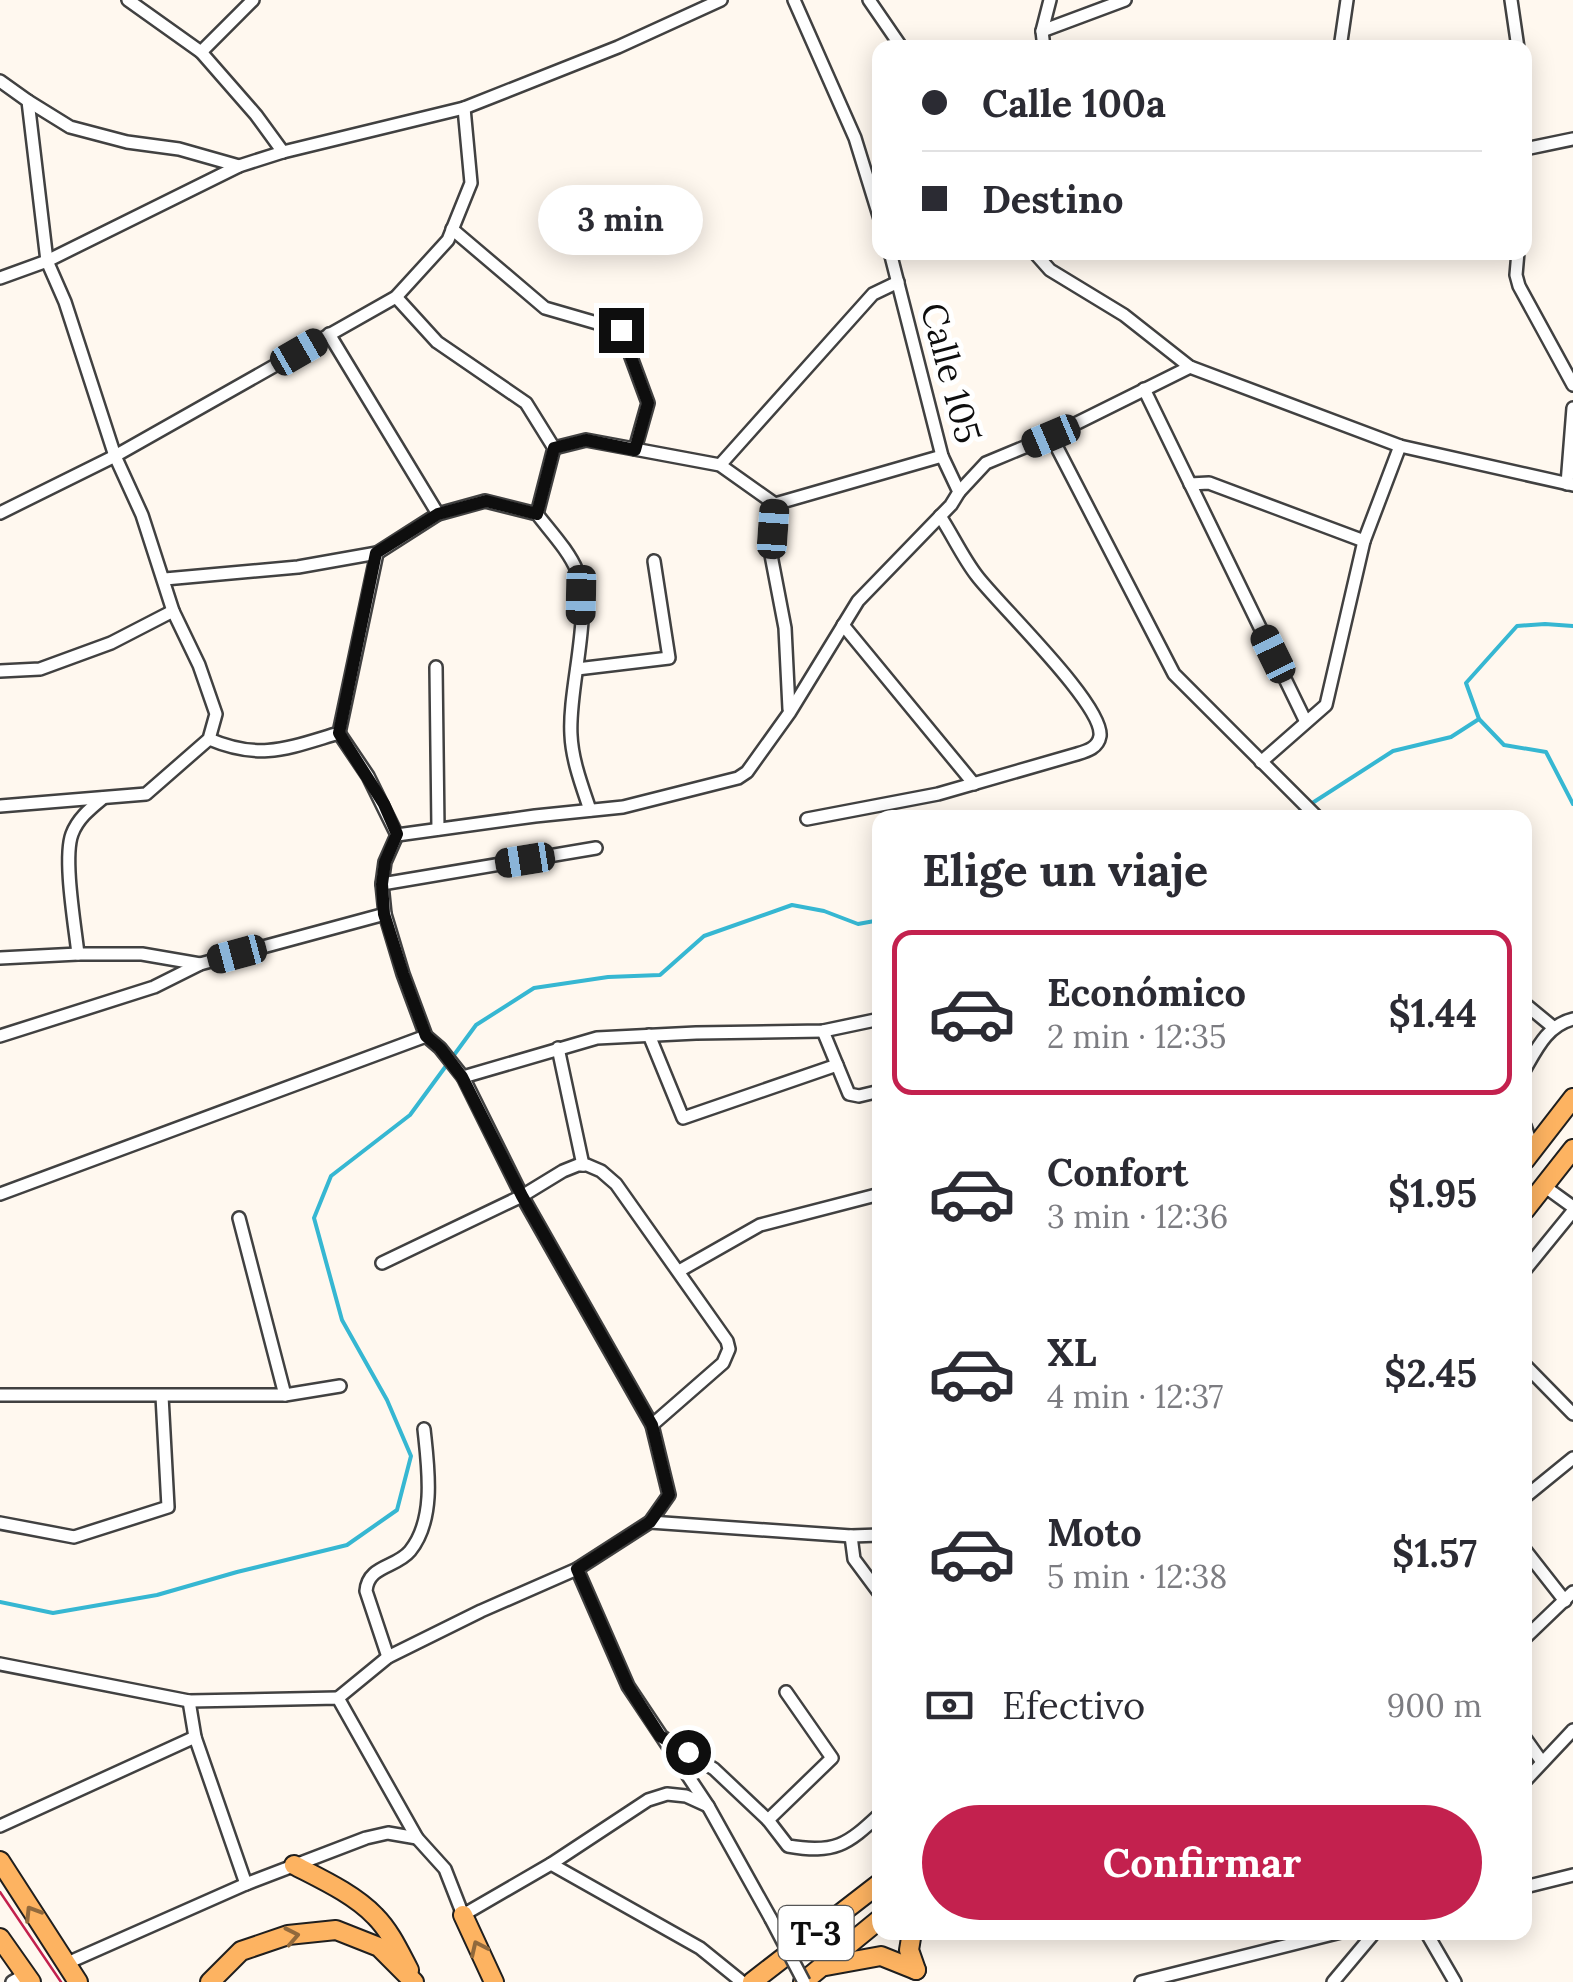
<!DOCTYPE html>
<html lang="es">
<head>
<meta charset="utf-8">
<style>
  :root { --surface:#fff; --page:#f2f2f3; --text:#2b2b33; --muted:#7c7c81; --line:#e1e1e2; --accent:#c3214e }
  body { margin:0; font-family:Lora,serif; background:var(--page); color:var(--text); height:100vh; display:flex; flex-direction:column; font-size:38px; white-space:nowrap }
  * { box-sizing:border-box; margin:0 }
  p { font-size:32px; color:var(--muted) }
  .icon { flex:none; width:55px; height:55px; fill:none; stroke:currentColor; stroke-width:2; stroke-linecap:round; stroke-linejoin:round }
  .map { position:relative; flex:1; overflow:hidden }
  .sheet { position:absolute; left:872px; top:810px; width:660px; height:1130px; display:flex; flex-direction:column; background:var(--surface); border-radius:20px; box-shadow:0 5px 25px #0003 }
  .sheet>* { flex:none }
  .top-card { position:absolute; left:872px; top:40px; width:660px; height:220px; border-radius:20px; box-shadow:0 5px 25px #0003; display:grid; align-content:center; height:220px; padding:0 50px; background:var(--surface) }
  .end { position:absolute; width:45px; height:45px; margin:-22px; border:12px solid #0e0e0e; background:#fff; box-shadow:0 0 0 5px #fff }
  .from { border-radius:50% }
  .bubble { position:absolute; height:70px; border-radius:35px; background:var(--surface); box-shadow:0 5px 25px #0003; font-size:32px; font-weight:700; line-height:70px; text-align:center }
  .car { position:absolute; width:30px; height:60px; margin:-30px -15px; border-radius:12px; box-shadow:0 0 8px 2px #0007; background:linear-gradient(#222 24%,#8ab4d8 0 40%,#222 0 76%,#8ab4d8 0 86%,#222 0) }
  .top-card b { display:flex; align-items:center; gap:35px; height:95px; font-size:38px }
  .top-card b+b { border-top:2px solid var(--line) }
  .top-card i { width:25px; height:25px; background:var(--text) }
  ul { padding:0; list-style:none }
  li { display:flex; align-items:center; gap:30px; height:165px; margin:0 20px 15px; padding:0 30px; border:5px solid transparent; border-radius:20px }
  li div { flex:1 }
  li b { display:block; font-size:38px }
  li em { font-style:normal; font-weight:700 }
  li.current { border-color:var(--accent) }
  li>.icon { width:90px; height:90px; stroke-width:1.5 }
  h2 { padding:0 50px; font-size:45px; line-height:120px }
  .pay { display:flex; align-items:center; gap:25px; height:110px; padding:0 50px; font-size:38px }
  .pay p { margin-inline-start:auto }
  .action { display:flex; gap:20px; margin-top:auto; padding:20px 50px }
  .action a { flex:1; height:115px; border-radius:60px; background:var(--accent); color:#fff; font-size:40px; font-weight:700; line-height:115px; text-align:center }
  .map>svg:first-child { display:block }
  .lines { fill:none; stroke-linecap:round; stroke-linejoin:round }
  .stream { stroke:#36b7d2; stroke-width:4 }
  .street-casing { stroke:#414141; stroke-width:16 }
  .primary-casing { stroke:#1f1f1f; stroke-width:22 }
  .street { stroke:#fff; stroke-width:11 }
  .primary { stroke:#fdb361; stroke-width:18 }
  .tram { stroke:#c3214e; stroke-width:2.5 }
  .street-bridge-casing { stroke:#414141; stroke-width:16; stroke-linecap:butt }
  .street-bridge { stroke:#fff; stroke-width:11 }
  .oneway { stroke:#91693c }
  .route { stroke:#0e0e0e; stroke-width:12 }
  .labels { text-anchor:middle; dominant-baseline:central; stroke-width:10; stroke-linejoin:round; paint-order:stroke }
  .shield { fill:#fff; stroke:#565656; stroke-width:2.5 }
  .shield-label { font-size:32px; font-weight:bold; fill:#0e0e0e }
  .street-label { font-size:35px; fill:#0e0e0e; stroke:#fff }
</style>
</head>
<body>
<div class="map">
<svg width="1573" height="1982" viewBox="0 0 1573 1982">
  <rect width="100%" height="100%" fill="#fff8ef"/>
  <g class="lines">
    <g class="stream">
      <polyline points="1479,719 1504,745 1546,752 1573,804"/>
      <polyline points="1289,818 1393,751 1451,737 1479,719 1466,683 1517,626 1545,624 1573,626"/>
      <polyline points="0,1602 53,1613 157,1595 237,1572 347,1545 397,1510 411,1456 387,1400 342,1320 314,1218 331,1176 410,1115 476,1025 534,988 608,977 660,975 704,936 792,905 824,911 858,924 880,920"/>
    </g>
    <defs>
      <g id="street">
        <polyline points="128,0 201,52 256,115 283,152"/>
        <polyline points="794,0 855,138 880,219"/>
        <polyline points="869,0 902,48"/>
        <polyline points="1511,0 1518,48"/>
        <polyline points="1042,31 1125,0"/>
        <polyline points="1044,48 1042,31 1050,0"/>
        <polyline points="1340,48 1347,0"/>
        <polyline points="201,52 253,0"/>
        <polyline points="0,81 28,101 47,261 65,302 115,456 142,515 173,611 199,665 216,714 209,739 146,794 0,806"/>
        <polyline points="28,101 70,127 127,142 179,149 239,166"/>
        <polyline points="1525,149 1573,139"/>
        <polyline points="452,229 545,308 621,330 648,403 635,449"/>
        <polyline points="1034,252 1050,270 1124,315 1190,367 1400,446 1573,485"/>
        <polyline points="1518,252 1516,275 1519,286 1573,385"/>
        <polyline points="0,278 47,261 239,166 283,152 464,108 618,47 721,0"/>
        <polyline points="396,297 437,342 526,403 554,448 537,514"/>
        <polyline points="329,334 438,514"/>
        <polyline points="1144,389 1306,722"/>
        <polyline points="1051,436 1174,674 1318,818"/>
        <polyline points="554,448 586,440 720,465 775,504"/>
        <polyline points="720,465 873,294 898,282"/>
        <polyline points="1190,484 1209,483 1364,541"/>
        <polyline points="1567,484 1573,408"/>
        <polyline points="959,492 986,463 1051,436 1190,367"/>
        <polyline points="0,513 115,456 396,297 448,240 471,183 464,108"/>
        <path d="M165 579 298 567 377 553 438 514 485 501 537 514C550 531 569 551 577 571 593 615 568 688 571 735 572 760 582 786 590 810"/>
        <polyline points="843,625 974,784"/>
        <polyline points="436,667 438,829"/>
        <polyline points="577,669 669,658 654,561"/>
        <polyline points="0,671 40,669 111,643 173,611"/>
        <polyline points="789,709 785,628 771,555 775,504 942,456"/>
        <path d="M209 739C261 761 288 748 339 733L377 553"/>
        <polyline points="1261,762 1326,705 1364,541 1400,446"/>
        <path d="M807 819 938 794 1077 754C1087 751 1098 748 1100 736 1104 705 998 604 977 576 963 558 953 536 940 516"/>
        <polyline points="397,835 535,816 623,807 738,778 747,772 790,712 858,601 951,505 959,492 942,456 890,252"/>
        <polyline points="382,884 596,848"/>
        <path d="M78 954C75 926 63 858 72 834 78 818 91 808 103 798"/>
        <polyline points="0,958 78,954 142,954 200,964"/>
        <polyline points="1525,1004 1553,1027"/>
        <polyline points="823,1031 849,1094 859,1096 880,1091"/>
        <polyline points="649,1035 683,1118 837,1065"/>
        <polyline points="0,1036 154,987 200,964 385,914"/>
        <polyline points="558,1048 583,1165"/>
        <path d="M1525 1069C1537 1048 1548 1025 1573 1019"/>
        <polyline points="463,1077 597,1038 696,1033 823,1031 880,1019"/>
        <polyline points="1525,1126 1533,1149"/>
        <polyline points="1544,1186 1573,1207"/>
        <polyline points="0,1194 426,1036"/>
        <polyline points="239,1218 285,1395"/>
        <polyline points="382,1263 522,1196 563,1171 578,1165 587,1165 601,1171 616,1184 727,1341 729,1349 723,1363 652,1425"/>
        <polyline points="1525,1270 1573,1211"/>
        <polyline points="679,1271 760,1225 880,1194"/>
        <polyline points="1525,1365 1573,1414"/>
        <polyline points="0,1395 285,1395 340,1386"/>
        <polyline points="1525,1497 1573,1458"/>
        <polyline points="650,1522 851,1536 880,1535"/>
        <polyline points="0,1523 74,1537 168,1507 162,1396"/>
        <polyline points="851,1536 854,1559 880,1594"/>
        <polyline points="1525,1550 1565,1601"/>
        <polyline points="577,1569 628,1686 708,1806 771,1919"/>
        <polyline points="1525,1638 1573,1592"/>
        <path d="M388 1657 366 1591C368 1565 396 1568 410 1551 436 1519 428 1467 424 1429"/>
        <polyline points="0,1664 189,1701 338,1698 417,1838 445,1869 463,1915 551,1864 648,1800 667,1794 686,1796 708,1806"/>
        <polyline points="338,1698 388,1657 481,1611 577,1569 650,1522 669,1495 652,1425 522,1196 463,1077 440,1048 426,1036 403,974 385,914 382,884 385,862 397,835 368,776 339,733"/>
        <polyline points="189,1701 195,1737 246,1884"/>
        <polyline points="664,1738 714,1769 768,1820 832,1758 786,1692"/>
        <polyline points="1525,1738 1542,1762"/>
        <polyline points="1525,1781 1573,1730"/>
        <path d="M768 1820 788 1846C835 1854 847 1845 880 1814"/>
        <polyline points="0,1826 195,1737"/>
        <polyline points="551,1864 700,1948 742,1982"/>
        <polyline points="1525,1887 1573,1875"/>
        <polyline points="1426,1932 1455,1982"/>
        <polyline points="65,1964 246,1884 366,1838 388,1833 417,1838"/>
        <polyline points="12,1982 26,1974"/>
        <polyline points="1141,1982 1341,1932"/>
        <polyline points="1333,1982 1375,1932"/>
      </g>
      <g id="primary">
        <polyline points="1525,1160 1573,1098"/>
        <polyline points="1525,1210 1573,1149"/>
        <polyline points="0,1861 78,1982"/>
        <path d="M294 1865C321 1879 354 1894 375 1916 390 1931 399 1951 409 1970"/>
        <polyline points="463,1915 494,1982"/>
        <polyline points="912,1932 909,1950 916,1970"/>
        <polyline points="0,1938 31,1982"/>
        <polyline points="826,1966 881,1956 916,1970"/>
        <polyline points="210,1982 241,1951 288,1935 336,1930 379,1947 414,1982"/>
        <polyline points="752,1982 880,1883"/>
        <polyline points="803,1982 880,1919"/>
      </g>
    </defs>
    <use href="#street" class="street-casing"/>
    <use href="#primary" class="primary-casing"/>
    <use href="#street" class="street"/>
    <use href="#primary" class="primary"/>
    <polyline class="tram" points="0,1892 61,1982"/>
    <defs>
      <polyline id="street-bridge" points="771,1919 804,1982"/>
    </defs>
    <use href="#street-bridge" class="street-bridge-casing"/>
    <use href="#street-bridge" class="street-bridge"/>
  </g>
  <defs><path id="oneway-chevron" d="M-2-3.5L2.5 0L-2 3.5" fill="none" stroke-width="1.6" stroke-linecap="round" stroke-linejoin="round" transform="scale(2.5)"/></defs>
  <g class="oneway">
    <use href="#oneway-chevron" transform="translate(32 1913) rotate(-122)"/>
    <use href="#oneway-chevron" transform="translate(292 1936) rotate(-11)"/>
    <use href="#oneway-chevron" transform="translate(478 1948) rotate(-115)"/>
  </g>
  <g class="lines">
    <polyline class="route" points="621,330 648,403 635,450 586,440 554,448 537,514 486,501 438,514 376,553 339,733 384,804 397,834 385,862 382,884 384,914 403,974 426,1036 440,1048 462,1077 522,1196 652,1425 669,1495 650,1522 577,1569 628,1686 660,1736 688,1752"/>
  </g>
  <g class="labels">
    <rect class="shield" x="778.5" y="1906" width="75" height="54" rx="8"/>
    <g class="shield-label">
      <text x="816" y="1933">T-3</text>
    </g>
    <g class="street-label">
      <text transform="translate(951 373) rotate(75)">Calle 105</text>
    </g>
  </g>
</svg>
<i class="end from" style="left:688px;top:1752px"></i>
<i class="end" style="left:621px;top:330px"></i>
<div class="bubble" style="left:538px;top:185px;width:165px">3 min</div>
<i class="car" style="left:299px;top:352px;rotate:60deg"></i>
<i class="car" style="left:1051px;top:436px;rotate:247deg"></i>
<i class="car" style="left:773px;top:529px;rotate:4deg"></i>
<i class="car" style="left:581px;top:595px;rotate:181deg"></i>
<i class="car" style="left:1273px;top:654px;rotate:334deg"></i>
<i class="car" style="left:525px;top:860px;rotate:261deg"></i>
<i class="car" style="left:237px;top:954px;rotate:255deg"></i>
<div class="top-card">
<b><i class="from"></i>Calle 100a</b>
<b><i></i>Destino</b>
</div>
<section class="sheet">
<h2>Elige un viaje</h2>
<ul>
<li class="current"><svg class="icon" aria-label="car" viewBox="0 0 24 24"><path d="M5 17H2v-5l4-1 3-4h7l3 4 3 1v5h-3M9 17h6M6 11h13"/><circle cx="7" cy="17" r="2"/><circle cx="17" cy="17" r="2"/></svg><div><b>Económico</b><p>2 min · 12:35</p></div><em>$1.44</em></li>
<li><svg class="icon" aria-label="car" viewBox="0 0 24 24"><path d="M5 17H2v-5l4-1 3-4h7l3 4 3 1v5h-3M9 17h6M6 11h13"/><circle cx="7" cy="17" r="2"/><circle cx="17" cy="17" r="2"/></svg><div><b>Confort</b><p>3 min · 12:36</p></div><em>$1.95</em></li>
<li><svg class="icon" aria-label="car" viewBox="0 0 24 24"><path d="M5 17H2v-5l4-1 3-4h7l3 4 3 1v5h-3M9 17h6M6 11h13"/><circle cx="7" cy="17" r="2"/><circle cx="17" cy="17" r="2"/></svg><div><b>XL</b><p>4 min · 12:37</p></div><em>$2.45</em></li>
<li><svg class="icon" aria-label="car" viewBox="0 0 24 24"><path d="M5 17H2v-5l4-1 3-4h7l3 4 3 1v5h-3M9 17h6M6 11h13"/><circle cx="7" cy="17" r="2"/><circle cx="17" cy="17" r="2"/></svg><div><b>Moto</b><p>5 min · 12:38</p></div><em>$1.57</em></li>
</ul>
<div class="pay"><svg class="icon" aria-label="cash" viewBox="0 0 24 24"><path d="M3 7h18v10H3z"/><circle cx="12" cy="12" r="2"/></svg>Efectivo<p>900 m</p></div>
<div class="action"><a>Confirmar</a></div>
</section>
</div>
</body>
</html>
